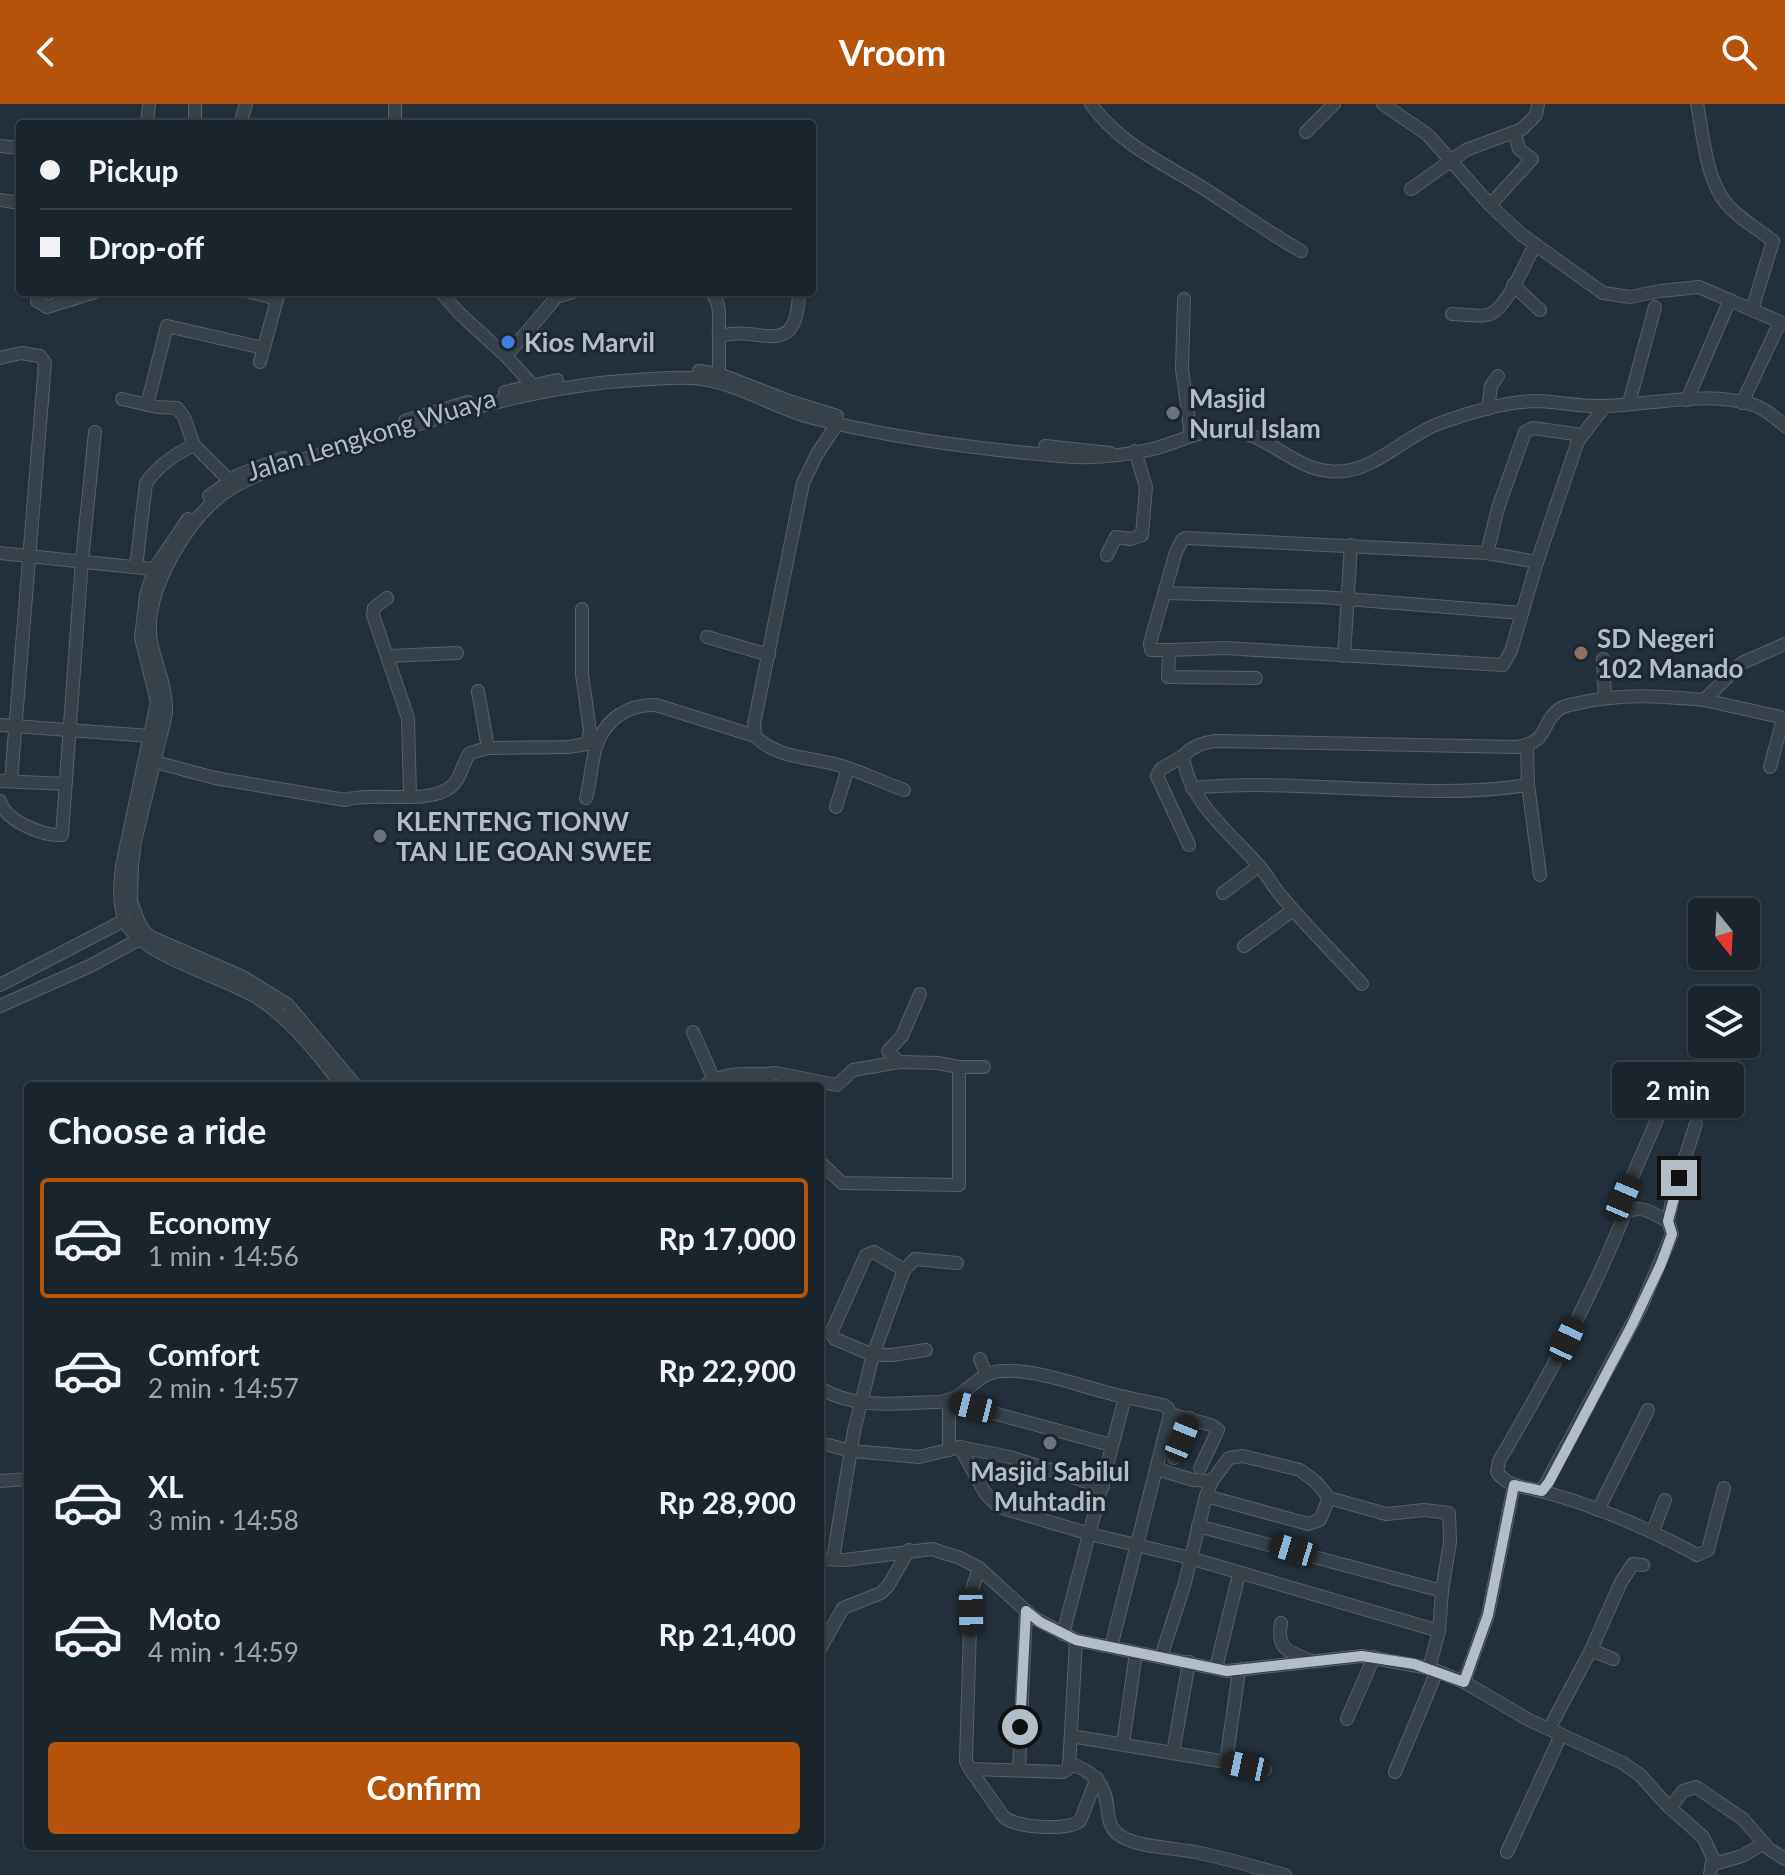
<!DOCTYPE html>
<html lang="en">
<head>
<meta charset="utf-8">
<style>
  :root { --surface:#1a242c; --page:#232c34; --text:#f1f3f6; --muted:#9fa4a9; --line:#384148; --accent:#b45309 }
  body { margin:0; font-family:Lato,sans-serif; background:var(--page); color:var(--text); height:100vh; display:flex; flex-direction:column; font-size:30px; white-space:nowrap }
  * { box-sizing:border-box; margin:0 }
  p { font-size:26px; color:var(--muted) }
  .icon { flex:none; width:44px; height:44px; fill:none; stroke:currentColor; stroke-width:2; stroke-linecap:round; stroke-linejoin:round }
  .map { position:relative; flex:1; overflow:hidden }
  .drawer { position:absolute; left:24px; top:978px; width:800px; height:768px; display:flex; flex-direction:column; background:var(--surface); border-radius:8px; box-shadow:0 2px 6px #0004,0 0 0 2px var(--line) }
  .drawer>* { flex:none }
  .guide { position:absolute; left:16px; top:16px; width:800px; height:176px; border-radius:8px; box-shadow:0 2px 6px #0004,0 0 0 2px var(--line); display:grid; align-content:center; height:176px; padding:0 24px; background:var(--surface) }
  .needle { width:52px; rotate:162deg }
  .tools { position:absolute; left:1688px; top:794px; display:grid; gap:16px }
  .tools a { display:grid; place-items:center; width:72px; height:72px; border-radius:8px; background:var(--surface); box-shadow:0 2px 6px #0004,0 0 0 2px var(--line); font-size:40px }
  .end { position:absolute; width:36px; height:36px; margin:-18px; border:10px solid #b2bdc7; background:#111; box-shadow:0 0 0 4px #111 }
  .from { border-radius:50% }
  .bubble { position:absolute; height:56px; border-radius:8px; background:var(--surface); box-shadow:0 2px 6px #0004,0 0 0 2px var(--line); font-size:26px; font-weight:700; line-height:56px; text-align:center }
  .car { position:absolute; width:24px; height:48px; margin:-24px -12px; border-radius:10px; box-shadow:0 0 6px 2px #0007; background:linear-gradient(#222 24%,#8ab4d8 0 40%,#222 0 76%,#8ab4d8 0 86%,#222 0) }
  .guide b { display:flex; align-items:center; gap:28px; height:76px; font-size:30px }
  .guide b+b { border-top:2px solid var(--line) }
  .guide i { width:20px; height:20px; background:var(--text) }
  ul { padding:0; list-style:none }
  li { display:flex; align-items:center; gap:24px; height:120px; margin:0 16px 12px; padding:0 8px; border:4px solid transparent; border-radius:8px }
  li div { flex:1 }
  li b { display:block; font-size:30px }
  li em { font-style:normal; font-weight:700 }
  li.current { border-color:var(--accent) }
  li>.icon { width:72px; height:72px; stroke-width:1.5 }
  h2 { padding:0 24px; font-size:36px; line-height:96px }
  .action { display:flex; gap:16px; margin-top:auto; padding:16px 24px }
  .action a { flex:1; height:92px; border-radius:8px; background:var(--accent); color:#fff; font-size:32px; font-weight:700; line-height:92px; text-align:center }
  header { display:flex; justify-content:space-between; align-items:center; height:104px; padding:0 24px; background:var(--accent); color:#fff; font-size:36px; font-weight:700 }
  .map>svg:first-child { display:block }
  .lines { fill:none; stroke-linecap:round; stroke-linejoin:round }
  .minor-casing { stroke:#556069; stroke-width:14 }
  .minor { stroke:#37424b; stroke-width:12 }
  .route { stroke:#b2bdc7; stroke-width:10 }
  .shop-dot { fill:#3f7fe0; stroke:#1c2730; stroke-width:3 }
  .worship-dot { fill:#6b7280; stroke:#1c2730; stroke-width:3 }
  .education-dot { fill:#8d6e63; stroke:#1c2730; stroke-width:3 }
  .labels { text-anchor:middle; dominant-baseline:central; stroke-width:6; stroke-linejoin:round; paint-order:stroke }
  .poi-label { font-size:26px; font-weight:bold; fill:#b2bdc7; stroke:#1c2730; text-anchor:start }
  .street-label { font-size:26px; fill:#b2bdc7; stroke:#1c2730 }
</style>
</head>
<body>
<header><svg class="icon" aria-label="back" viewBox="0 0 24 24"><path d="M15 5l-7 7 7 7"/></svg>Vroom<svg class="icon" aria-label="search" viewBox="0 0 24 24"><circle cx="10" cy="10" r="6"/><path d="M15 15l6 6"/></svg></header>
<div class="map">
<svg width="1785" height="1771" viewBox="0 0 1785 1771">
  <rect width="100%" height="100%" fill="#23303b"/>
  <g class="lines">
    <defs>
      <g id="minor">
        <path d="M1091 0C1119 40 1163 59 1203 84 1236 105 1267 128 1301 147"/>
        <polyline points="1383,0 1428,31 1490,101 1522,131 1603,189 1630,193 1660,187 1699,183 1785,220"/>
        <path d="M1697 0C1703 29 1705 66 1721 92 1731 110 1757 124 1773 137L1752 206"/>
        <polyline points="147,20 149,0"/>
        <polyline points="195,20 195,0"/>
        <polyline points="240,20 246,0"/>
        <polyline points="395,20 395,0"/>
        <polyline points="1306,28 1334,0"/>
        <polyline points="0,42 20,44"/>
        <polyline points="1411,85 1466,46 1522,25 1536,11 1538,0"/>
        <polyline points="0,96 20,99"/>
        <polyline points="1490,101 1532,55 1519,45 1515,29"/>
        <polyline points="1513,181 1540,206"/>
        <polyline points="37,188 37,197 47,203 95,188"/>
        <polyline points="250,188 277,195"/>
        <polyline points="441,188 459,209 506,252 536,285"/>
        <path d="M710 188C723 199 718 217 719 233"/>
        <polyline points="556,193 573,188"/>
        <polyline points="1184,195 1182,265 1191,331"/>
        <path d="M1452 210C1463 210 1479 214 1490 210 1507 204 1526 157 1535 141"/>
        <polyline points="506,252 550,201 556,193 554,188"/>
        <polyline points="0,254 21,249 40,252 45,259 11,677"/>
        <polyline points="260,258 279,188"/>
        <polyline points="699,267 719,270 789,297 837,312"/>
        <path d="M719 270V233C757 218 797 261 799 188"/>
        <polyline points="505,288 557,276"/>
        <polyline points="122,295 157,303 177,304 184,313 194,341 229,376"/>
        <polyline points="1687,296 1729,198"/>
        <polyline points="1629,299 1655,203"/>
        <polyline points="1742,299 1780,218"/>
        <polyline points="147,301 167,222 263,244"/>
        <polyline points="1488,305 1491,282 1498,272"/>
        <polyline points="405,317 468,298"/>
        <path d="M837 320 817 350 803 379 754 620 755 632C776 654 809 653 838 661 860 667 882 678 904 686"/>
        <polyline points="1045,342 1110,349"/>
        <polyline points="209,392 238,371 284,354"/>
        <path d="M188 415 155 464 146 491 141 534 157 598 122 762C120 780 118 799 125 817 139 851 224 873 256 893 288 912 320 952 342 982"/>
        <polyline points="0,449 161,466"/>
        <polyline points="1487,449 1498,404 1525,328 1533,324 1582,331"/>
        <polyline points="1107,451 1116,433 1131,435 1142,431 1146,383 1135,347"/>
        <path d="M136 463 146 379C158 362 175 350 194 341"/>
        <polyline points="1165,489 1322,493 1522,509"/>
        <polyline points="387,494 374,504 373,511 408,614 410,692"/>
        <polyline points="707,533 769,551"/>
        <polyline points="1169,546 1151,546 1150,539 1176,448 1182,436 1186,434 1487,449 1537,458 1578,337 1605,302"/>
        <polyline points="389,552 457,549"/>
        <polyline points="1344,552 1351,441"/>
        <polyline points="1603,555 1605,593"/>
        <polyline points="1256,574 1168,573 1169,546 1225,544 1503,561 1511,547 1537,458"/>
        <polyline points="1704,596 1780,613 1782,619 1770,663"/>
        <polyline points="0,621 150,632"/>
        <polyline points="1527,641 1528,681 1540,771"/>
        <polyline points="488,644 568,643 587,640 590,627 582,570 582,505"/>
        <polyline points="1183,652 1161,665 1157,672 1189,741"/>
        <path d="M155 658 215 674 345 696C375 687 429 702 452 682 462 673 462 659 470 649L488 644 478 587"/>
        <polyline points="0,677 65,680"/>
        <path d="M1192 684C1304 673 1417 698 1528 681"/>
        <path d="M586 694C591 677 591 659 596 643 605 615 628 600 656 601L755 632"/>
        <path d="M0 697C5 717 43 732 62 731L82 456 95 328"/>
        <polyline points="836,703 848,664"/>
        <polyline points="1223,789 1259,762"/>
        <polyline points="1244,842 1293,806"/>
        <path d="M1362 880C1335 850 1307 823 1282 793 1273 783 1268 772 1260 763 1231 729 1189 699 1183 652 1193 642 1202 639 1216 637L1517 643C1552 637 1539 618 1561 604 1567 601 1573 600 1579 599 1622 589 1660 592 1704 596L1742 559 1785 540"/>
        <polyline points="0,881 125,816"/>
        <polyline points="0,902 90,862 138,836"/>
        <polyline points="693,928 714,976"/>
        <polyline points="899,958 938,959 959,963"/>
        <polyline points="763,970 776,969 837,981 853,966 899,958 888,947 902,932 920,890"/>
        <path d="M356 982 288 901 243 873 153 834 145 828 139 819 131 797 132 762 135 737 166 610C167 586 159 569 153 546 145 520 154 489 166 464 180 435 202 403 230 385 264 364 307 355 345 343 440 313 537 281 637 276 656 275 675 273 693 274 734 277 771 302 809 313 891 334 976 345 1060 352 1091 355 1122 352 1153 345 1181 338 1204 322 1234 327 1270 332 1292 363 1328 367 1370 373 1401 334 1438 320 1468 309 1506 297 1538 297 1560 298 1582 303 1604 302 1652 301 1706 286 1754 301 1766 305 1775 314 1785 322"/>
        <path d="M704 982C724 969 741 969 763 970L770 982"/>
        <polyline points="820,1058 842,1079 959,1081 959,963 984,963"/>
        <polyline points="1625,1109 1623,1094 1656,1018 1668,979"/>
        <polyline points="1668,1117 1674,1087 1696,1020"/>
        <polyline points="904,1166 874,1148 866,1151 831,1229 835,1235 873,1251 892,1251 926,1246"/>
        <polyline points="980,1255 986,1270"/>
        <path d="M820 1284C856 1306 898 1299 938 1298 966 1295 972 1275 991 1269 1025 1259 1089 1286 1125 1293"/>
        <polyline points="1170,1310 1211,1321 1218,1326 1200,1364"/>
        <polyline points="820,1339 852,1347 919,1353 960,1343 1010,1353 1103,1383"/>
        <polyline points="960,1343 985,1389 999,1403 1090,1430 1190,1454 1439,1527"/>
        <polyline points="949,1346 949,1297 1111,1341"/>
        <polyline points="1174,1354 1190,1314"/>
        <polyline points="1157,1365 1193,1376 1212,1377"/>
        <polyline points="0,1377 28,1375"/>
        <path d="M1542 1387 1641 1203 1672 1130 1668 1117C1653 1110 1641 1099 1625 1109 1591 1195 1546 1277 1499 1357L1497 1368C1507 1383 1525 1383 1541 1387 1596 1402 1648 1424 1697 1451L1708 1446 1724 1384"/>
        <polyline points="1206,1392 1308,1420 1320,1416 1329,1394"/>
        <polyline points="1598,1406 1648,1306"/>
        <polyline points="1198,1422 1442,1487"/>
        <polyline points="1653,1427 1665,1396"/>
        <polyline points="820,1455 845,1456 932,1445 960,1454 979,1464 1034,1514 1076,1536 1227,1567 1362,1552 1429,1564 1464,1578 1529,1616 1623,1659 1640,1671 1667,1701 1703,1733 1713,1754 1710,1771"/>
        <polyline points="833,1455 854,1327 873,1251 904,1166 915,1155 957,1159"/>
        <path d="M979 1464 971 1489 966 1657 970 1665 1003 1712C1014 1724 1067 1727 1080 1717L1097 1674"/>
        <path d="M1281 1519C1276 1546 1289 1548 1312 1557"/>
        <polyline points="1063,1530 1125,1293 1163,1301 1168,1304 1170,1310 1111,1543"/>
        <polyline points="820,1545 843,1504 881,1489 888,1482 909,1446"/>
        <polyline points="1591,1546 1613,1555"/>
        <polyline points="1161,1553 1184,1482 1206,1392 1212,1377 1229,1354 1243,1352 1300,1366 1316,1378 1329,1394 1386,1410 1424,1406 1449,1409 1450,1438 1442,1487 1439,1527 1429,1564"/>
        <polyline points="1216,1564 1239,1470"/>
        <polyline points="1464,1578 1488,1511 1514,1381"/>
        <polyline points="1347,1615 1374,1553"/>
        <polyline points="1549,1625 1591,1546 1621,1478 1633,1460 1643,1461"/>
        <polyline points="1071,1632 1226,1658 1239,1567"/>
        <polyline points="1123,1640 1136,1549"/>
        <polyline points="1173,1649 1189,1558"/>
        <polyline points="1226,1658 1265,1666"/>
        <path d="M1069 1659C1125 1679 1096 1713 1118 1730 1133 1743 1175 1744 1195 1748 1225 1754 1255 1763 1285 1771"/>
        <polyline points="970,1665 1063,1668 1069,1664 1076,1536"/>
        <polyline points="1019,1666 1026,1507"/>
        <polyline points="1395,1668 1437,1567"/>
        <polyline points="1670,1704 1683,1687 1696,1683 1743,1715 1769,1745 1785,1755"/>
        <polyline points="1507,1748 1561,1631"/>
        <polyline points="1711,1761 1742,1752 1763,1740"/>
      </g>
    </defs>
    <use href="#minor" class="minor-casing"/>
    <use href="#minor" class="minor"/>
  </g>
  <g class="lines">
    <polyline class="route" points="1020,1623 1026,1507 1040,1518 1076,1536 1227,1567 1362,1552 1414,1560 1464,1578 1488,1511 1514,1381 1542,1387 1549,1378 1632,1221 1661,1160 1672,1130 1668,1117 1679,1074"/>
  </g>
  <circle class="shop-dot" cx="508" cy="238" r="8"/>
  <g class="worship-dot">
    <circle cx="1173" cy="309" r="8"/>
    <circle cx="380" cy="732" r="8"/>
    <circle cx="1050" cy="1339" r="8"/>
  </g>
  <circle class="education-dot" cx="1581" cy="549" r="8"/>
  <g class="labels">
    <g class="poi-label">
      <text x="524" y="238">Kios Marvil</text>
      <text x="1189" y="294">Masjid<tspan x="1189" dy="30">Nurul Islam</tspan></text>
      <text x="1597" y="534">SD Negeri<tspan x="1597" dy="30">102 Manado</tspan></text>
      <text x="396" y="717">KLENTENG TIONW<tspan x="396" dy="30">TAN LIE GOAN SWEE</tspan></text>
      <text x="1050" y="1367" text-anchor="middle">Masjid Sabilul<tspan x="1050" dy="30">Muhtadin</tspan></text>
    </g>
    <g class="street-label">
      <text transform="translate(371 330) rotate(-17)">Jalan Lengkong Wuaya</text>
    </g>
  </g>
</svg>
<div class="tools">
<a><svg class="needle" viewBox="-14 -14 28 28"><path d="M0-13l5 13h-10z" fill="#e53935"/><path d="M0 13l5-13h-10z" fill="#9fa4a9"/></svg></a>
<a><svg class="icon" aria-label="layers" viewBox="0 0 24 24"><path d="M12 4l9 5-9 5-9-5zM3 14l9 5 9-5"/></svg></a>
</div>
<i class="end from" style="left:1020px;top:1623px"></i>
<i class="end" style="left:1679px;top:1074px"></i>
<div class="bubble" style="left:1612px;top:958px;width:132px">2 min</div>
<i class="car" style="left:1623px;top:1094px;rotate:23deg"></i>
<i class="car" style="left:1567px;top:1236px;rotate:25deg"></i>
<i class="car" style="left:973px;top:1303px;rotate:284deg"></i>
<i class="car" style="left:1182px;top:1334px;rotate:22deg"></i>
<i class="car" style="left:1293px;top:1446px;rotate:287deg"></i>
<i class="car" style="left:971px;top:1508px;rotate:179deg"></i>
<i class="car" style="left:1245px;top:1662px;rotate:282deg"></i>
<div class="guide">
<b><i class="from"></i>Pickup</b>
<b><i></i>Drop-off</b>
</div>
<section class="drawer">
<h2>Choose a ride</h2>
<ul>
<li class="current"><svg class="icon" aria-label="car" viewBox="0 0 24 24"><path d="M5 17H2v-5l4-1 3-4h7l3 4 3 1v5h-3M9 17h6M6 11h13"/><circle cx="7" cy="17" r="2"/><circle cx="17" cy="17" r="2"/></svg><div><b>Economy</b><p>1 min · 14:56</p></div><em>Rp 17,000</em></li>
<li><svg class="icon" aria-label="car" viewBox="0 0 24 24"><path d="M5 17H2v-5l4-1 3-4h7l3 4 3 1v5h-3M9 17h6M6 11h13"/><circle cx="7" cy="17" r="2"/><circle cx="17" cy="17" r="2"/></svg><div><b>Comfort</b><p>2 min · 14:57</p></div><em>Rp 22,900</em></li>
<li><svg class="icon" aria-label="car" viewBox="0 0 24 24"><path d="M5 17H2v-5l4-1 3-4h7l3 4 3 1v5h-3M9 17h6M6 11h13"/><circle cx="7" cy="17" r="2"/><circle cx="17" cy="17" r="2"/></svg><div><b>XL</b><p>3 min · 14:58</p></div><em>Rp 28,900</em></li>
<li><svg class="icon" aria-label="car" viewBox="0 0 24 24"><path d="M5 17H2v-5l4-1 3-4h7l3 4 3 1v5h-3M9 17h6M6 11h13"/><circle cx="7" cy="17" r="2"/><circle cx="17" cy="17" r="2"/></svg><div><b>Moto</b><p>4 min · 14:59</p></div><em>Rp 21,400</em></li>
</ul>
<div class="action"><a>Confirm</a></div>
</section>
</div>
</body>
</html>
